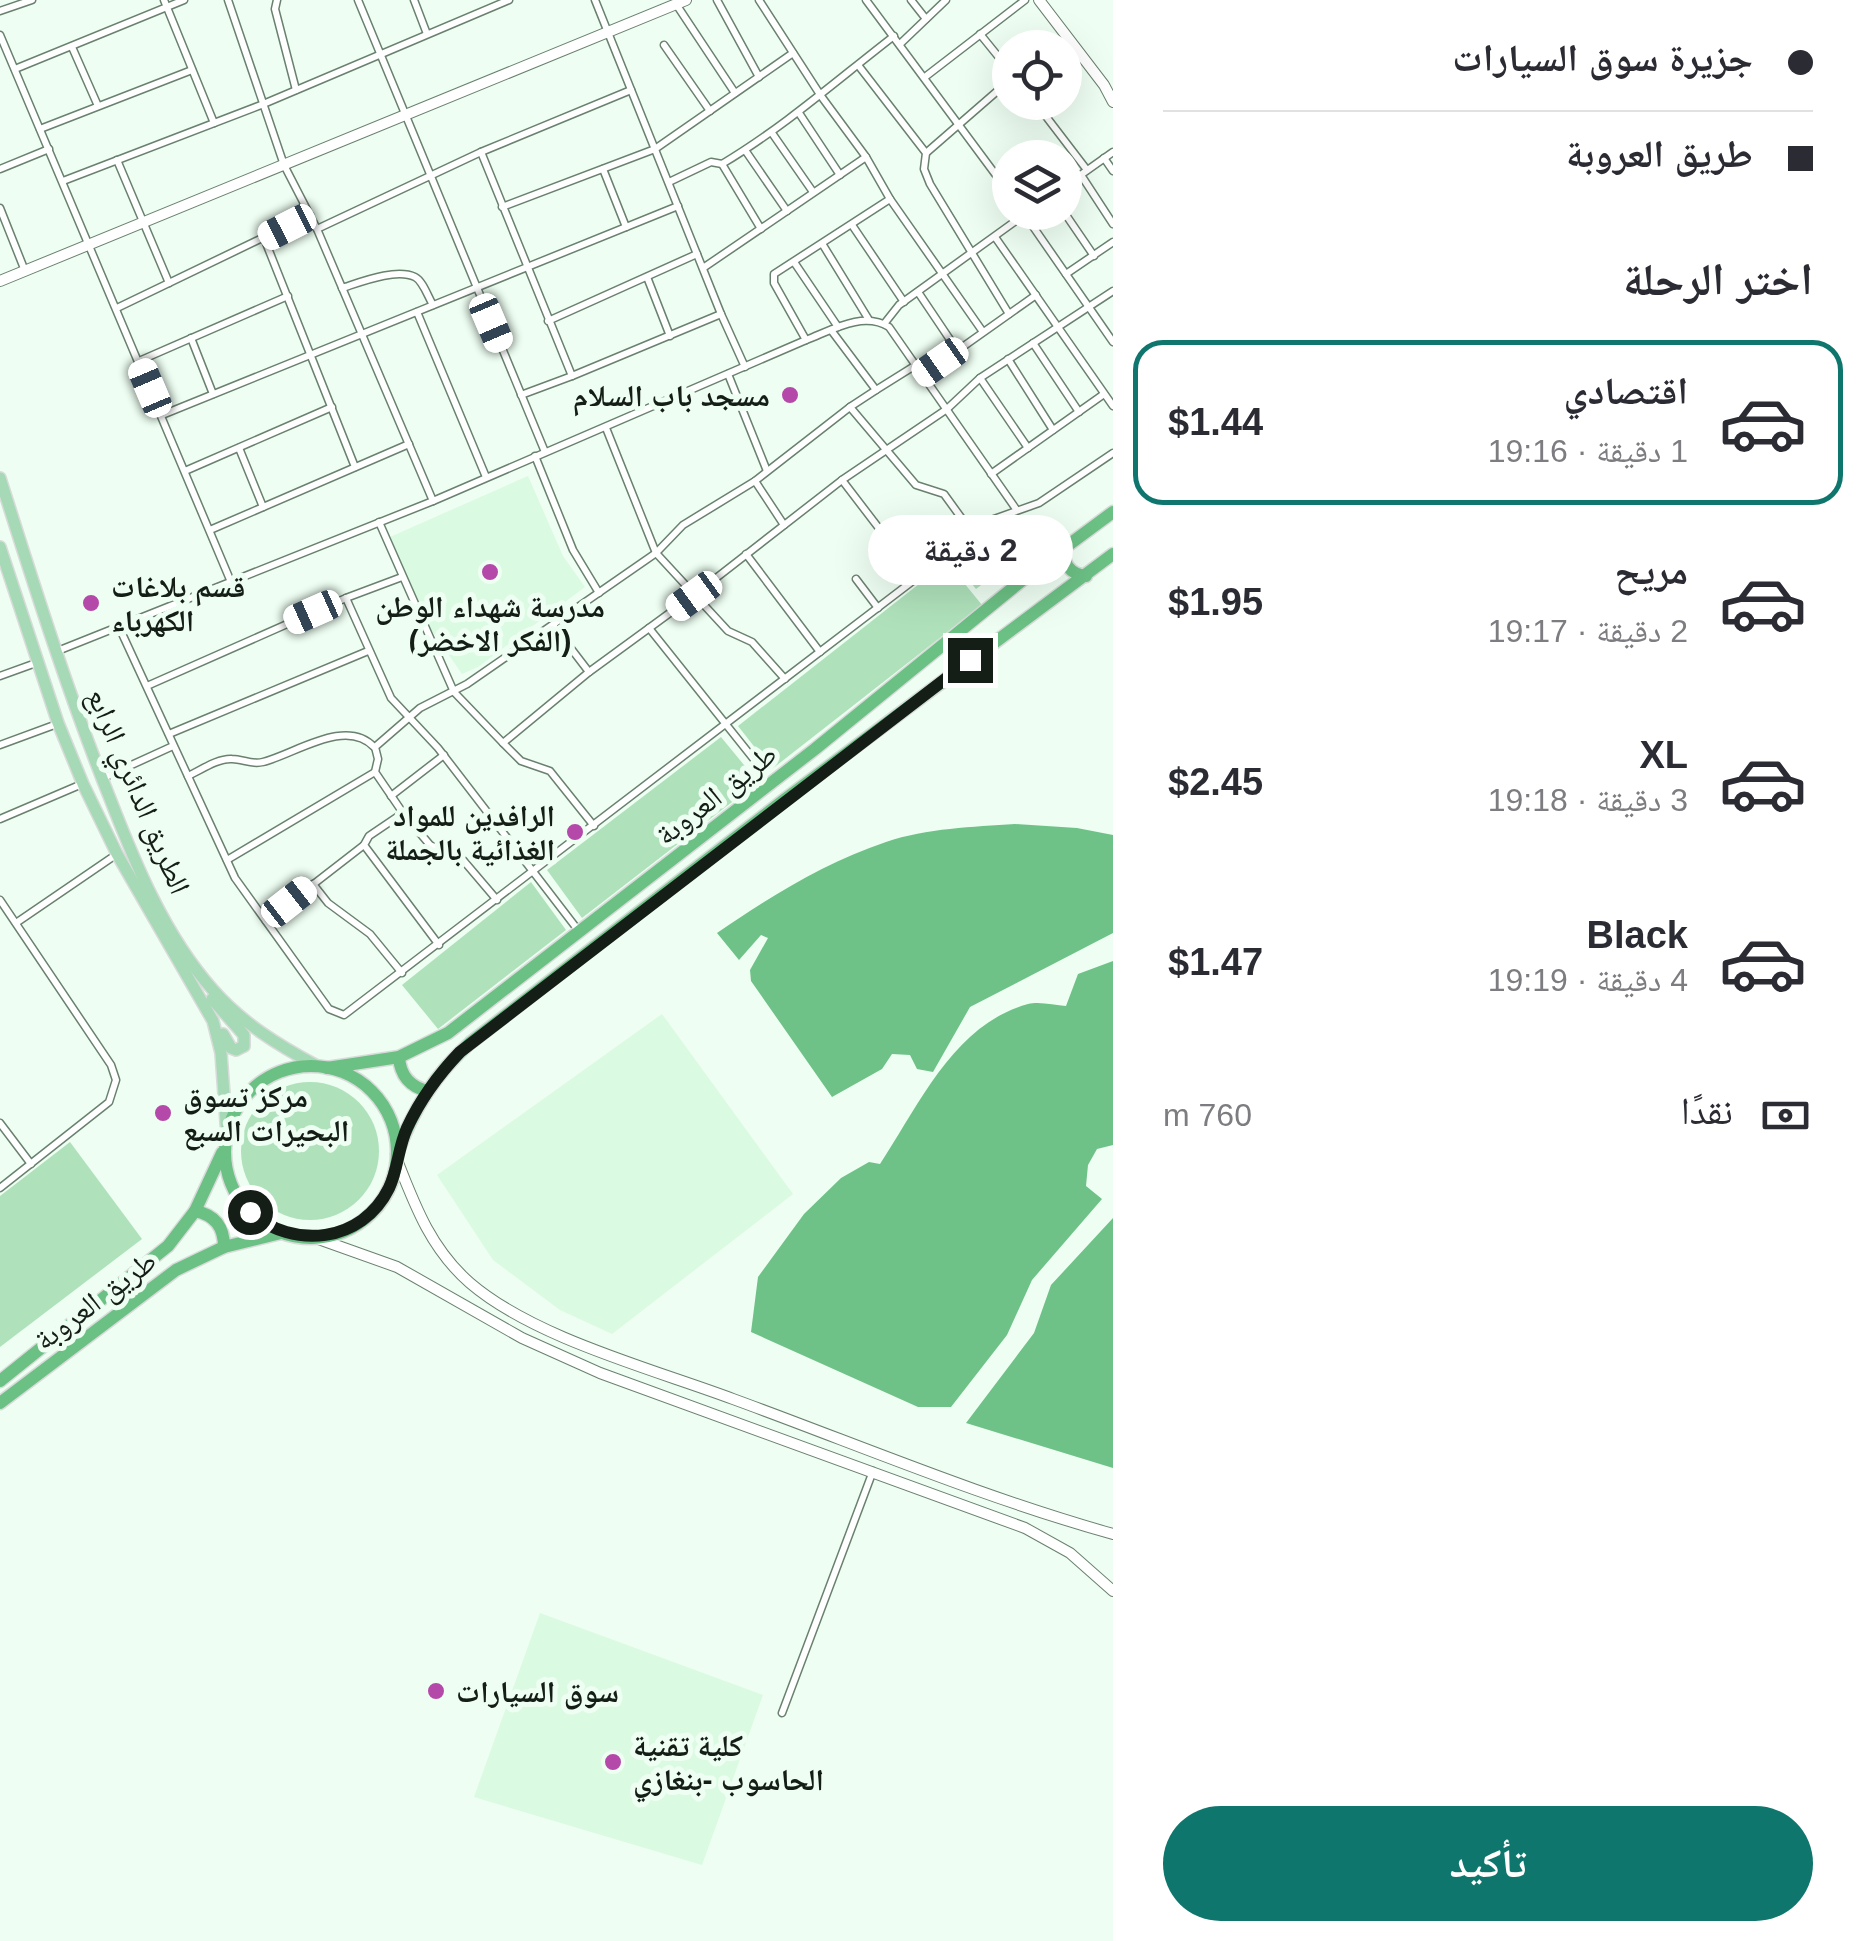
<!DOCTYPE html>
<html lang="ar">
<head>
<meta charset="utf-8">
<style>
  :root { --surface:#fff; --page:#f7f7f7; --text:#2b2b33; --muted:#7c7c81; --line:#e1e1e2; --accent:#0f766e }
  body { margin:0; font-family:Helvetica,"Noto Naskh Arabic",sans-serif; background:var(--page); color:var(--text); direction:rtl; height:100vh; display:flex; flex-direction:column; font-size:38px; white-space:nowrap }
  * { box-sizing:border-box; margin:0 }
  p { font-size:32px; color:var(--muted) }
  .icon { flex:none; width:55px; height:55px; fill:none; stroke:currentColor; stroke-width:2; stroke-linecap:round; stroke-linejoin:round }
  .map { position:relative; flex:1; overflow:hidden; direction:ltr }
  .sheet { display:flex; flex-direction:column; background:var(--surface); width:750px }
  .sheet>* { flex:none }
  .top-card { display:grid; align-content:center; height:220px; padding:0 50px; background:var(--surface) }
  .controls { position:absolute; left:992px; top:30px; display:grid; gap:20px }
  .controls a { display:grid; place-items:center; width:90px; height:90px; border-radius:50%; background:var(--surface); box-shadow:0 10px 40px #0002; font-size:50px }
  .end { position:absolute; width:45px; height:45px; margin:-22px; border:12px solid #141e17; background:#fff; box-shadow:0 0 0 5px #fff }
  .from { border-radius:50% }
  .bubble { position:absolute; height:70px; border-radius:35px; background:var(--surface); box-shadow:0 10px 40px #0002; font-size:32px; font-weight:700; line-height:70px; text-align:center; direction:rtl }
  .car { position:absolute; width:30px; height:60px; margin:-30px -15px; border-radius:12px; box-shadow:0 0 8px 2px #0007; background:linear-gradient(#fff 24%,#345 0 40%,#fff 0 76%,#345 0 86%,#fff 0) }
  .top-card b { display:flex; align-items:center; gap:35px; height:95px; font-size:38px }
  .top-card b+b { border-top:2px solid var(--line) }
  .top-card i { width:25px; height:25px; background:var(--text) }
  ul { padding:0; list-style:none }
  li { display:flex; align-items:center; gap:30px; height:165px; margin:0 20px 15px; padding:0 30px; border:5px solid transparent; border-radius:30px }
  li div { flex:1 }
  li b { display:block; font-size:38px }
  li em { font-style:normal; font-weight:700 }
  li.current { border-color:var(--accent) }
  li>.icon { width:90px; height:90px; stroke-width:1.5 }
  h2 { padding:0 50px; font-size:45px; line-height:120px }
  .pay { display:flex; align-items:center; gap:25px; height:110px; padding:0 50px; font-size:38px }
  .pay p { margin-inline-start:auto }
  .button { display:flex; gap:20px; margin-top:auto; padding:20px 50px }
  .button a { flex:1; height:115px; border-radius:60px; background:var(--accent); color:#fff; font-size:40px; font-weight:700; line-height:115px; text-align:center }
  main { display:flex; flex:1; min-height:0 }
  .map>svg:first-child { display:block }
  .built { fill:#dafae1 }
  .green { fill:#afe2bb }
  .water { fill:#6fc287 }
  .lines { fill:none; stroke-linecap:round; stroke-linejoin:round }
  .street-casing { stroke:#6a816f; stroke-width:9 }
  .secondary-casing { stroke:#6a816f; stroke-width:12 }
  .primary-casing { stroke:#d9dbda; stroke-width:14 }
  .highway-casing { stroke:#d9dbda; stroke-width:15 }
  .street { stroke:#fff; stroke-width:6 }
  .secondary { stroke:#fff; stroke-width:10 }
  .primary { stroke:#a6d9b5; stroke-width:11 }
  .highway { stroke:#6bc084; stroke-width:12 }
  .route { stroke:#141e17; stroke-width:12 }
  .poi-dot { fill:#b549aa; stroke:#eefef2; stroke-width:4 }
  .labels { text-anchor:middle; dominant-baseline:central; stroke-width:10; stroke-linejoin:round; paint-order:stroke }
  .poi-label { font-size:30px; font-weight:bold; fill:#141e17; stroke:#eefef2; text-anchor:start }
  .street-label { font-size:30px; fill:#141e17; stroke:#eefef2 }
</style>
</head>
<body>
<main>
<section class="sheet">
<div class="top-card">
<b><i class="from"></i>جزيرة سوق السيارات</b>
<b><i></i>طريق العروبة</b>
</div>
<h2>اختر الرحلة</h2>
<ul>
<li class="current"><svg class="icon" aria-label="car" viewBox="0 0 24 24"><path d="M5 17H2v-5l4-1 3-4h7l3 4 3 1v5h-3M9 17h6M6 11h13"/><circle cx="7" cy="17" r="2"/><circle cx="17" cy="17" r="2"/></svg><div><b>اقتصادي</b><p>1 دقيقة · 19:16</p></div><em>$1.44</em></li>
<li><svg class="icon" aria-label="car" viewBox="0 0 24 24"><path d="M5 17H2v-5l4-1 3-4h7l3 4 3 1v5h-3M9 17h6M6 11h13"/><circle cx="7" cy="17" r="2"/><circle cx="17" cy="17" r="2"/></svg><div><b>مريح</b><p>2 دقيقة · 19:17</p></div><em>$1.95</em></li>
<li><svg class="icon" aria-label="car" viewBox="0 0 24 24"><path d="M5 17H2v-5l4-1 3-4h7l3 4 3 1v5h-3M9 17h6M6 11h13"/><circle cx="7" cy="17" r="2"/><circle cx="17" cy="17" r="2"/></svg><div><b>XL</b><p>3 دقيقة · 19:18</p></div><em>$2.45</em></li>
<li><svg class="icon" aria-label="car" viewBox="0 0 24 24"><path d="M5 17H2v-5l4-1 3-4h7l3 4 3 1v5h-3M9 17h6M6 11h13"/><circle cx="7" cy="17" r="2"/><circle cx="17" cy="17" r="2"/></svg><div><b>Black</b><p>4 دقيقة · 19:19</p></div><em>$1.47</em></li>
</ul>
<div class="pay"><svg class="icon" aria-label="cash" viewBox="0 0 24 24"><path d="M3 7h18v10H3z"/><circle cx="12" cy="12" r="2"/></svg>نقدًا<p>760 m</p></div>
<div class="button"><a>تأكيد</a></div>
</section>
<div class="map">
<svg width="1113" height="1941" viewBox="0 0 1113 1941">
  <rect width="100%" height="100%" fill="#eefef2"/>
  <g class="built">
    <polygon points="528,476 563,556 585,587 478,667 462,674 430,628 390,537"/>
    <polygon points="662,1014 793,1194 612,1334 560,1310 493,1260 437,1175"/>
    <polygon points="540,1613 763,1695 702,1865 474,1797"/>
  </g>
  <g class="green">
    <polygon points="1002,537 1018,557 976,589 960,569"/>
    <polygon points="947,562 982,605 772,769 738,726"/>
    <polygon points="721,737 758,782 582,918 547,870"/>
    <polygon points="531,882 566,930 438,1029 402,985"/>
    <circle cx="310" cy="1151" r="69"/>
    <polygon points="70,1142 142,1239 0,1347 0,1196"/>
  </g>
  <g class="water">
    <path d="M1015 824 1077 828 1113 835V933L970 1007 933 1072 917 1069 910 1055 892 1054 882 1069 832 1097 751 981 750 970 768 938 761 935 739 960 717 933C771 896 824 863 886 842 927 828 973 827 1015 824Z"/>
    <path d="M1113 961V1145L1097 1149 1088 1165 1086 1186 1102 1199 1032 1280 1007 1335 951 1407H918L751 1332 758 1277 804 1214 841 1178 869 1162 880 1164C919 1105 954 1024 1028 1004 1039 1001 1054 1005 1066 1006L1078 974Z"/>
    <polygon points="1113,1218 1113,1468 966,1423 1034,1333 1051,1285"/>
  </g>
  <g class="lines">
    <defs>
      <g id="street">
        <polyline points="164,0 214,123"/>
        <polyline points="228,0 284,165 317,229 433,501"/>
        <polyline points="277,0 275,9 296,90"/>
        <polyline points="358,0 545,452"/>
        <polyline points="414,0 427,34"/>
        <polyline points="595,0 721,314 745,367"/>
        <polyline points="717,0 759,77"/>
        <polyline points="759,0 821,96 866,157 890,199 983,332"/>
        <polyline points="866,0 1010,194"/>
        <polyline points="911,0 926,19"/>
        <polyline points="676,4 735,93"/>
        <polyline points="0,11 32,0"/>
        <polyline points="980,34 1010,71"/>
        <polyline points="0,35 231,582"/>
        <polyline points="900,44 946,0"/>
        <polyline points="664,45 710,111"/>
        <polyline points="72,47 98,106"/>
        <polyline points="858,65 926,153 924,169 930,184 1009,314"/>
        <polyline points="15,69 184,0"/>
        <polyline points="925,77 1025,0"/>
        <polyline points="1035,102 1087,170"/>
        <polyline points="799,113 840,175"/>
        <polyline points="40,129 192,70"/>
        <polyline points="772,133 813,192"/>
        <polyline points="745,150 787,211"/>
        <polyline points="481,152 572,376 521,395"/>
        <polyline points="926,153 1010,80"/>
        <polyline points="1104,158 1113,171"/>
        <polyline points="117,160 169,283"/>
        <polyline points="722,164 761,229"/>
        <polyline points="0,169 49,149"/>
        <polyline points="603,169 626,227"/>
        <polyline points="1081,175 1113,224"/>
        <polyline points="63,181 261,105 509,0"/>
        <path d="M669 182 711 162 722 164C784 127 837 80 894 36"/>
        <polyline points="1065,186 1113,152"/>
        <polyline points="502,207 655,149 793,53"/>
        <polyline points="0,208 25,271"/>
        <polyline points="1064,212 1094,256"/>
        <polyline points="1025,215 1113,342"/>
        <polyline points="852,225 904,302"/>
        <polyline points="317,229 481,152 631,90"/>
        <polyline points="995,237 1113,406"/>
        <polyline points="264,238 355,467"/>
        <polyline points="823,245 869,320"/>
        <polyline points="794,262 838,327"/>
        <polyline points="703,268 866,157"/>
        <polyline points="1066,274 1113,242"/>
        <polyline points="647,277 670,336"/>
        <path d="M342 288C361 282 396 268 415 277 423 281 428 297 433 305"/>
        <polyline points="918,292 957,350"/>
        <polyline points="117,308 310,215"/>
        <polyline points="417,312 486,477"/>
        <polyline points="548,321 697,254"/>
        <polyline points="884,324 899,305 1028,212"/>
        <polyline points="831,330 876,390 850,407"/>
        <polyline points="191,338 213,394"/>
        <polyline points="806,340 774,283 774,274 890,199"/>
        <polyline points="1033,343 1079,412"/>
        <polyline points="1008,359 1053,430"/>
        <polyline points="139,361 288,296"/>
        <polyline points="728,374 767,471"/>
        <polyline points="923,375 1036,295"/>
        <polyline points="572,376 721,314"/>
        <polyline points="980,378 1028,448"/>
        <polyline points="876,390 916,365"/>
        <polyline points="162,415 678,206"/>
        <polyline points="606,428 656,553 728,631 752,642 785,679"/>
        <polyline points="239,448 263,507"/>
        <polyline points="535,456 573,550 599,593"/>
        <polyline points="185,471 332,407"/>
        <polyline points="991,474 1104,394"/>
        <polyline points="842,480 917,578"/>
        <polyline points="755,481 784,525"/>
        <polyline points="379,522 454,692 503,743 589,672 693,596 842,480 947,409 980,378 1113,291"/>
        <polyline points="210,530 409,444"/>
        <polyline points="746,554 820,652"/>
        <polyline points="856,579 878,608"/>
        <polyline points="346,598 391,698 438,748 578,930"/>
        <polyline points="553,625 589,672"/>
        <polyline points="119,627 235,878 329,1009 344,1015 994,519 1039,503 1113,453"/>
        <polyline points="649,628 760,767"/>
        <path d="M55 652 433 501 806 340C832 330 863 311 889 327L1016 509"/>
        <polyline points="0,676 36,663"/>
        <polyline points="147,686 346,598 402,577"/>
        <polyline points="169,734 368,651"/>
        <polyline points="503,743 521,761 550,771 594,826"/>
        <polyline points="0,745 57,724"/>
        <path d="M188 776C201 770 218 758 232 759 243 759 251 765 263 762 295 754 346 717 374 747"/>
        <polyline points="103,778 173,746"/>
        <polyline points="391,796 444,755"/>
        <polyline points="403,813 369,836 364,845 439,945"/>
        <polyline points="0,819 82,784"/>
        <polyline points="227,860 375,772"/>
        <polyline points="313,884 328,903 370,934 402,973"/>
        <polyline points="0,900 111,1065 116,1080 109,1102 0,1188"/>
        <polyline points="497,900 463,860 430,845 403,813 375,772 378,759 375,747 420,708 467,684 656,553 683,525 755,481 850,407 916,485 944,494 973,534"/>
        <polyline points="266,921 364,845"/>
        <polyline points="16,923 117,854"/>
        <polyline points="0,1123 31,1164"/>
        <polyline points="782,1713 873,1471"/>
      </g>
      <g id="secondary">
        <polyline points="1039,0 1104,85 1113,102"/>
        <polyline points="0,281 686,0"/>
        <path d="M397 1160C415 1206 431 1249 470 1283 534 1338 653 1369 733 1399 859 1445 984 1498 1113 1534"/>
        <polyline points="313,1237 397,1267 522,1338 600,1373 1025,1528 1070,1553 1113,1591"/>
      </g>
      <g id="primary">
        <path d="M0 478C34 585 67 691 109 796 135 863 164 935 213 990 242 1023 278 1045 317 1066"/>
        <polyline points="0,547 58,723 83,784 117,854 213,1021 221,1053 227,1136"/>
        <polyline points="212,999 244,1035 244,1046 236,1050 231,1048 223,1034"/>
      </g>
      <g id="highway">
        <path d="M1065 547C1061 563 1070 574 1086 576"/>
        <path d="M399 1057C400 1075 410 1087 428 1091"/>
        <circle cx="311" cy="1152" r="86"/>
        <polyline points="327,1068 399,1057 448,1033 815,749 1036,569 1113,512"/>
        <path d="M397 1154C412 1111 436 1073 470 1043L784 800 1113 554"/>
        <path d="M195 1211C215 1215 224 1227 224 1247"/>
        <polyline points="0,1381 168,1246 195,1211 222,1153"/>
        <polyline points="0,1403 176,1270 224,1247 281,1233"/>
      </g>
    </defs>
    <use href="#street" class="street-casing"/>
    <use href="#secondary" class="secondary-casing"/>
    <use href="#primary" class="primary-casing"/>
    <use href="#highway" class="highway-casing"/>
    <use href="#street" class="street"/>
    <use href="#secondary" class="secondary"/>
    <use href="#primary" class="primary"/>
    <use href="#highway" class="highway"/>
  </g>
  <g class="lines">
    <path class="route" d="M250 1212C293 1250 362 1243 389 1188 398 1169 398 1148 407 1128 420 1100 439 1074 460 1052L970 660"/>
  </g>
  <g class="poi-dot">
    <circle cx="790" cy="395" r="10"/>
    <circle cx="490" cy="572" r="10"/>
    <circle cx="91" cy="603" r="10"/>
    <circle cx="575" cy="832" r="10"/>
    <circle cx="163" cy="1113" r="10"/>
    <circle cx="436" cy="1691" r="10"/>
    <circle cx="613" cy="1762" r="10"/>
  </g>
  <g class="labels">
    <g class="poi-label">
      <text x="770" y="395" text-anchor="end">مسجد باب السلام</text>
      <text x="111" y="586">قسم بلاغات<tspan x="111" dy="34">الكهرباء</tspan></text>
      <text x="490" y="606" text-anchor="middle">مدرسة شهداء الوطن<tspan x="490" dy="34">(الفكر الاخضر)</tspan></text>
      <text x="555" y="815" text-anchor="end">الرافدين للمواد<tspan x="555" dy="34">الغذائية بالجملة</tspan></text>
      <text x="183" y="1096">مركز تسوق<tspan x="183" dy="34">البحيرات السبع</tspan></text>
      <text x="456" y="1691">سوق السيارات</text>
      <text x="633" y="1745">كلية تقنية<tspan x="633" dy="34">الحاسوب -بنغازي</tspan></text>
    </g>
    <g class="street-label">
      <text transform="translate(139 791) rotate(67)">الطريق الدائري الرابع</text>
      <text transform="translate(716 794) rotate(-38)">طريق العروبة</text>
      <text transform="translate(95 1300) rotate(-37)">طريق العروبة</text>
    </g>
  </g>
</svg>
<div class="controls">
<a><svg class="icon" aria-label="locate" viewBox="0 0 24 24"><circle cx="12" cy="12" r="6"/><path d="M12 2v4M12 18v4M2 12h4M18 12h4"/></svg></a>
<a><svg class="icon" aria-label="layers" viewBox="0 0 24 24"><path d="M12 4l9 5-9 5-9-5zM3 14l9 5 9-5"/></svg></a>
</div>
<i class="end from" style="left:250px;top:1212px"></i>
<i class="end" style="left:970px;top:660px"></i>
<div class="bubble" style="left:868px;top:515px;width:205px">2 دقيقة</div>
<i class="car" style="left:287px;top:227px;rotate:243deg"></i>
<i class="car" style="left:491px;top:323px;rotate:157deg"></i>
<i class="car" style="left:940px;top:362px;rotate:235deg"></i>
<i class="car" style="left:150px;top:388px;rotate:337deg"></i>
<i class="car" style="left:694px;top:596px;rotate:234deg"></i>
<i class="car" style="left:313px;top:612px;rotate:246deg"></i>
<i class="car" style="left:289px;top:902px;rotate:52deg"></i>
</div>
</main>
</body>
</html>
